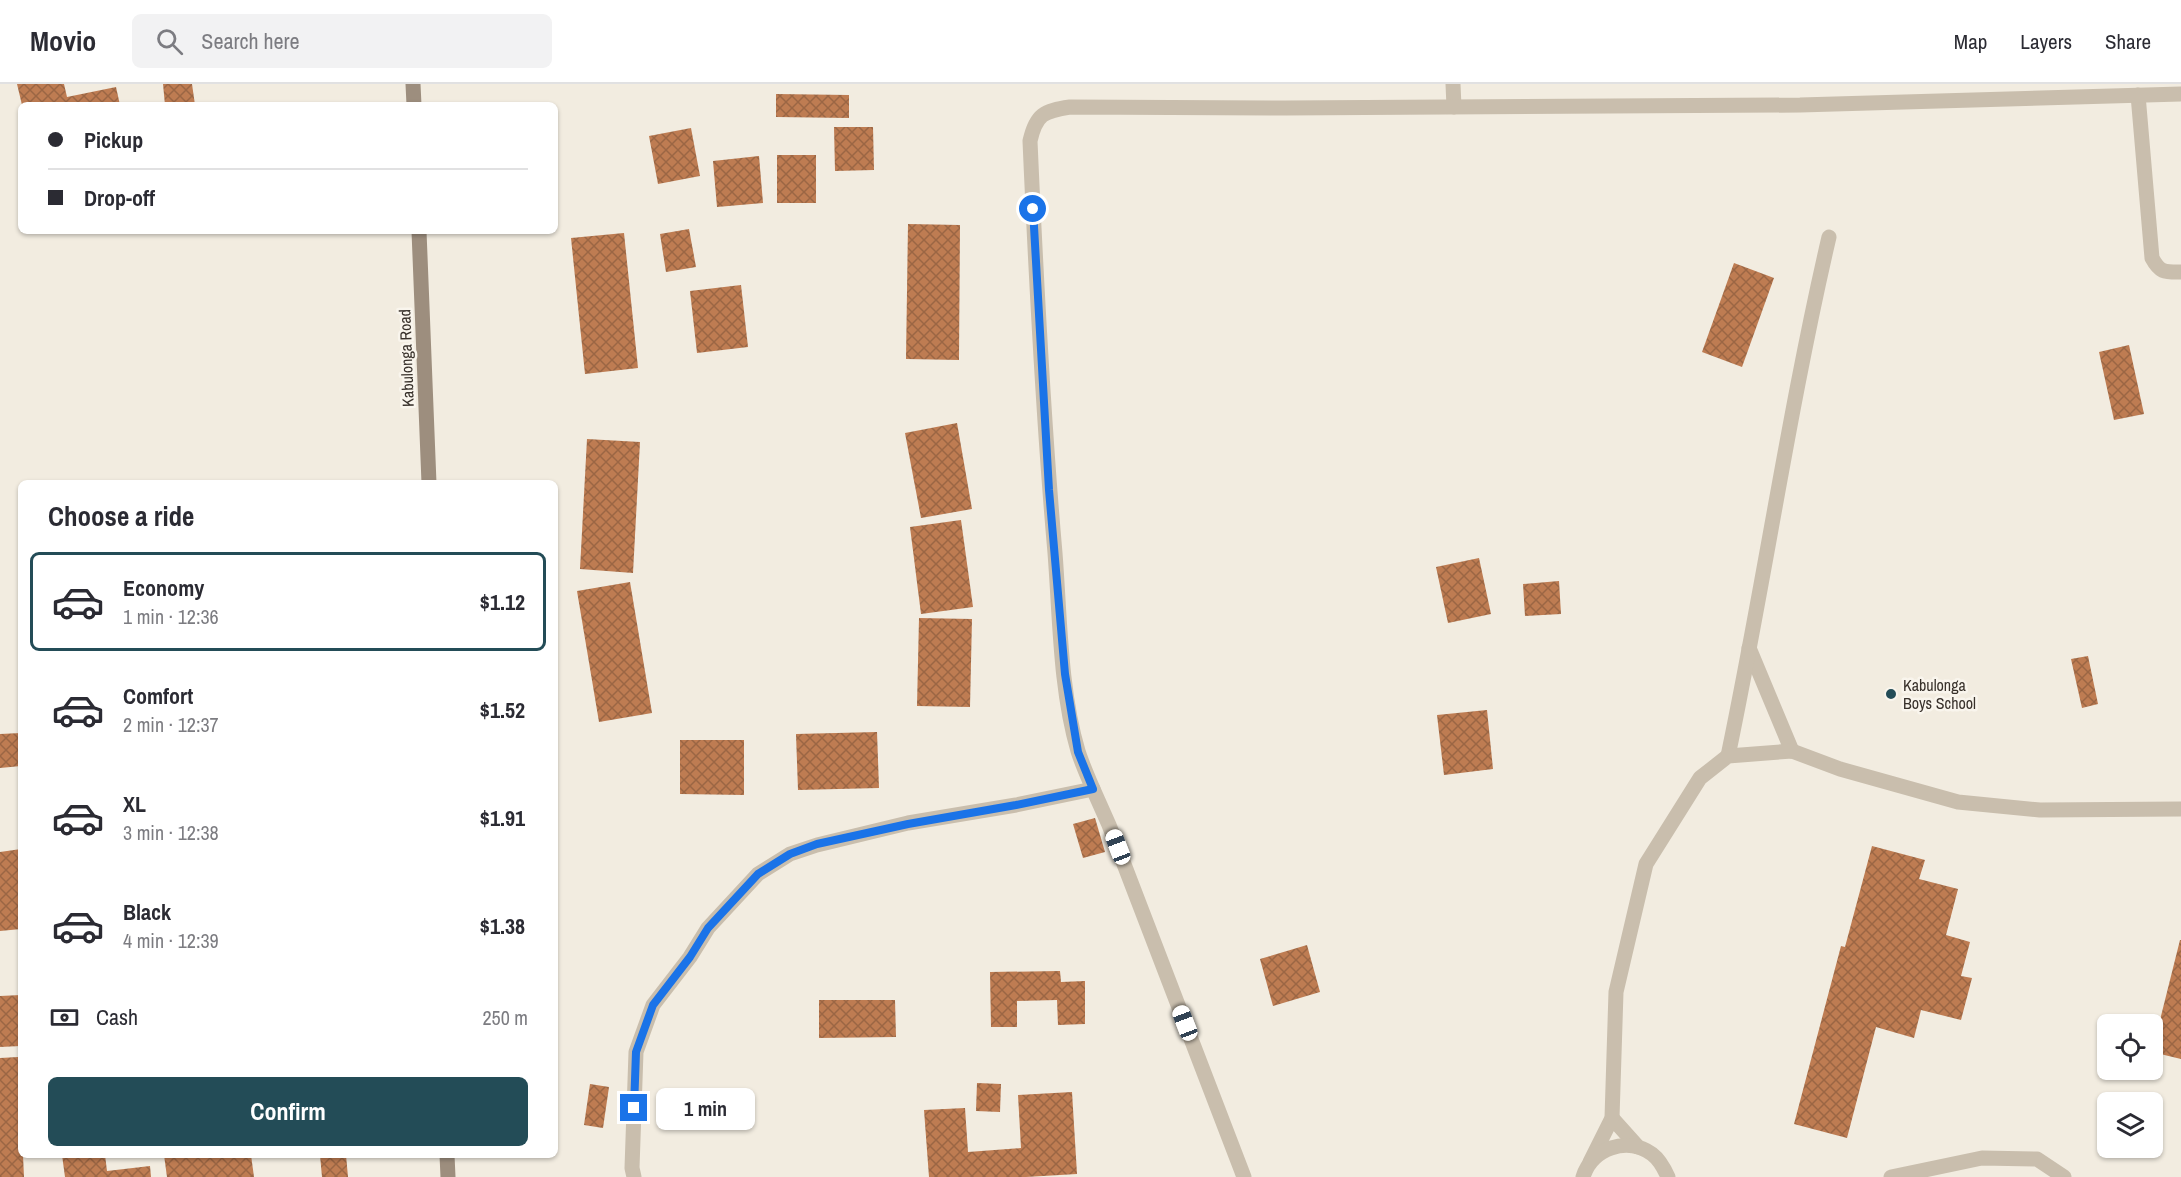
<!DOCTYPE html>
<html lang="en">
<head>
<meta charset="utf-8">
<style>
  :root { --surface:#fff; --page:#f2f2f3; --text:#2b2b33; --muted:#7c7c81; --line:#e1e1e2; --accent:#234c57 }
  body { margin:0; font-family:"Archivo Narrow",sans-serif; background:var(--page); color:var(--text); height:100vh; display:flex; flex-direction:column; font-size:22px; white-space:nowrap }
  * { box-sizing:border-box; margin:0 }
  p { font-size:20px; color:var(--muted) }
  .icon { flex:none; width:33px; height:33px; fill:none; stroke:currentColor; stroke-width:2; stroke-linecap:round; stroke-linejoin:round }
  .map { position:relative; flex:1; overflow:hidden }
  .details { position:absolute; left:18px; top:396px; width:540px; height:678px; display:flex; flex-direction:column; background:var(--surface); border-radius:9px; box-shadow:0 2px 4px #0004 }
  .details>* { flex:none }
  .banner { position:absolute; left:18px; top:18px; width:540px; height:132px; border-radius:9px; box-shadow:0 2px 4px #0004; display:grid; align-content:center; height:132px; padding:0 30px; background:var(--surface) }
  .buttons { position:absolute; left:2097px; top:930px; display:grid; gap:12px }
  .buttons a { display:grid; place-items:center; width:66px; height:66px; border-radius:9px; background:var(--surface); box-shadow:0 2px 4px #0004; font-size:30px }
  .end { position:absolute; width:27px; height:27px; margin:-14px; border:8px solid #1a73e8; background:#fff; box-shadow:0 0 0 3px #fff }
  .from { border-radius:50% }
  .bubble { position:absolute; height:42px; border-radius:9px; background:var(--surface); box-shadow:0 2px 4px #0004; font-size:20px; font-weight:700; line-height:42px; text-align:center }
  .car { position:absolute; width:18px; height:36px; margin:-18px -9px; border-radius:8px; box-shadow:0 0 4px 2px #0007; background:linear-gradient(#fff 24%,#345 0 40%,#fff 0 76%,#345 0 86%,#fff 0) }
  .banner b { display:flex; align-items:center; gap:21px; height:57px; font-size:22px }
  .banner b+b { border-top:2px solid var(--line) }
  .banner i { width:15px; height:15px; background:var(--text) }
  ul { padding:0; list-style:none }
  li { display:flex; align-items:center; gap:18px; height:99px; margin:0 12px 9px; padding:0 18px; border:3px solid transparent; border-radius:9px }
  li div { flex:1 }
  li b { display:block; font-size:22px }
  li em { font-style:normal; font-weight:700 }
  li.active { border-color:var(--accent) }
  li>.icon { width:54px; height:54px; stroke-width:1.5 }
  h2 { padding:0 30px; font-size:27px; line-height:72px }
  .pay { display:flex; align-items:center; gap:15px; height:66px; padding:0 30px; font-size:22px }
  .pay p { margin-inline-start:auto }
  .button { display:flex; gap:12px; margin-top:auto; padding:12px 30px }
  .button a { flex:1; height:69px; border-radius:9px; background:var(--accent); color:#fff; font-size:24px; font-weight:700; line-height:69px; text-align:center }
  header { display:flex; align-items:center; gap:36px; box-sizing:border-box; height:84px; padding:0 30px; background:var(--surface); border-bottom:2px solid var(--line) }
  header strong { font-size:28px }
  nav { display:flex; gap:33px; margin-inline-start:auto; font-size:21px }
  .search { width:420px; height:54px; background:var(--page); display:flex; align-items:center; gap:15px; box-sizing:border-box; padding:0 21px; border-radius:9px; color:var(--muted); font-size:22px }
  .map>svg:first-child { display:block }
  .building { fill:url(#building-cross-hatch) }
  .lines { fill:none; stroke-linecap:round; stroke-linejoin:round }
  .service { stroke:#c9bead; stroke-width:15 }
  .minor { stroke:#c9bead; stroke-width:15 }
  .secondary { stroke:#9d8e7e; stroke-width:15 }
  .route { stroke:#1a73e8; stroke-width:8 }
  .poi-dot { fill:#234c57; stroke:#f9f5ed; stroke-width:2 }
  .labels { text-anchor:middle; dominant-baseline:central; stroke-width:5; stroke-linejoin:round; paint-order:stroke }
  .street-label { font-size:16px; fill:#38312b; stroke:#f9f5ed }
  .poi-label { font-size:16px; fill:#38312b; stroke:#f9f5ed; text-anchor:start }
</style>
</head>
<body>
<header>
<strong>Movio</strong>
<div class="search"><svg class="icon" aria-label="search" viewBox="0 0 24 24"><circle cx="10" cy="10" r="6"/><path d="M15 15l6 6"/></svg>Search here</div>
<nav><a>Map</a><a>Layers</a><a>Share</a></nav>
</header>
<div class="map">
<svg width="2181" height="1093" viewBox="0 0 2181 1093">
  <defs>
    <pattern id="building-cross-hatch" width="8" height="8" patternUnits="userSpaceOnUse" patternTransform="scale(1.5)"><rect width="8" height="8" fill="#be7c52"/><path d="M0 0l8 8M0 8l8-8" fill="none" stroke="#9b6644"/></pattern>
  </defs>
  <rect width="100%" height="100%" fill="#f2ece0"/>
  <g class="building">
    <polygon points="17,0 64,0 67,13 116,3 120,21 22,21"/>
    <polygon points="163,0 192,0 195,21 165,21"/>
    <polygon points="776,10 849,11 849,34 776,33"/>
    <polygon points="834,43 873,43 874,86 835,87"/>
    <polygon points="691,44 700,92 658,100 649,52"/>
    <rect x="777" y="71" width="39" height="48"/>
    <polygon points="759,72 763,119 717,123 713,77"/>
    <polygon points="908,140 960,141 959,276 906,275"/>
    <polygon points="689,145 696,183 666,188 660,150"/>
    <polygon points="624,149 638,284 585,290 571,154"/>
    <polygon points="1734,179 1774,194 1742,283 1702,268"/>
    <polygon points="741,201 748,263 697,269 690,207"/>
    <polygon points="2129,261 2144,330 2114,336 2099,268"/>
    <polygon points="957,339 972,425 921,434 905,349"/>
    <polygon points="587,355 640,358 633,489 580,485"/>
    <polygon points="961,436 973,523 921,530 910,443"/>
    <polygon points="1479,474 1491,530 1448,539 1436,483"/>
    <polygon points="1559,497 1561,530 1525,532 1523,500"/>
    <polygon points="630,498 652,629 599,638 577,507"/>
    <polygon points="919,534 972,535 970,623 917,622"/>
    <polygon points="2088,572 2098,620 2082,624 2071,575"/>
    <polygon points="1487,626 1493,685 1444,691 1437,631"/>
    <polygon points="877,648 879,704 798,706 796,650"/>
    <polygon points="21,649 21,682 0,684 0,650"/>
    <polygon points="680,656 744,656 744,711 680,710"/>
    <polygon points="1095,734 1105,768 1083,774 1073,740"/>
    <polygon points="1872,762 1925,776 1919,795 1958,805 1946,851 1970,858 1961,892 1972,894 1961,936 1921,926 1914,954 1876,943 1847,1054 1794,1040 1841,862 1845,863"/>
    <polygon points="21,765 21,845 0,847 0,768"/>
    <polygon points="2180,856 2181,856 2181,975 2152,968"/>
    <polygon points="1307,861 1320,908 1273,922 1260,875"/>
    <polygon points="1060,887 1061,898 1085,897 1085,940 1058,941 1057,916 1017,917 1017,943 991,943 990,888"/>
    <polygon points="21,911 21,962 0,963 0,912"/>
    <polygon points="819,916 895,916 896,953 819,954"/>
    <polygon points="18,973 21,1071 23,1071 24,1093 0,1093 0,974"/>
    <polygon points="977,999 1001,1000 1000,1028 976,1027"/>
    <polygon points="590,1000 609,1003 603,1044 584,1041"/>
    <polygon points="1072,1008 1077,1090 1026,1093 929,1093 924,1026 965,1024 968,1068 1021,1064 1018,1011"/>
    <polygon points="62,1071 105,1071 107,1087 150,1082 151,1093 65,1093"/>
    <polygon points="164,1071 251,1071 254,1093 167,1093"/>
    <polygon points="320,1071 346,1071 348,1093 322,1093"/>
  </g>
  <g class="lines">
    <g class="service">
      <polyline points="1749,564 1792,667"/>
      <path d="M1728 672C1764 500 1789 325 1829 153"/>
      <polyline points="1612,1034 1638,1063"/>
      <polyline points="1590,1078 1612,1034 1616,908 1646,780 1700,694 1728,672 1792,667 1840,685 1958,718 2040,726 2181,725"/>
      <polyline points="634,1093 632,1084 636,968 653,921 690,873 708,844 758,790 790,770 817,761 908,739 1016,721 1093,705 1109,741 1244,1093"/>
      <path d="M1583 1093C1592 1064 1627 1052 1652 1070 1660 1076 1664 1084 1668 1093"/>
      <polyline points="1891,1093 1982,1074 2037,1075 2064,1093"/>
    </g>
    <g class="minor">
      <polyline points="1453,0 1454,23"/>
      <path d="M2138 11 2152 174C2160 189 2165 188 2181 188"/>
      <path d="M1093 705C1088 693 1082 680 1078 667 1060 606 1060 533 1055 469 1043 332 1036 194 1030 57 1036 30 1044 27 1070 23L1285 24 1800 21 2181 10"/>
    </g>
    <g class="secondary">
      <polyline points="413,0 414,21"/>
      <polyline points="419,147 429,399"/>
      <polyline points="447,1071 448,1093"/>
    </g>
  </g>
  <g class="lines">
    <polyline class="route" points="634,1024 636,968 653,921 690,873 708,844 758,790 790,770 817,760 908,740 1016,721 1093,705 1078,668 1065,590 1049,406 1033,125"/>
  </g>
  <circle class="poi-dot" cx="1891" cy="610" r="6"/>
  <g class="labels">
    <g class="street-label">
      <text transform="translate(406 274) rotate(-92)">Kabulonga Road</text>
    </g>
    <g class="poi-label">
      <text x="1903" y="601">Kabulonga<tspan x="1903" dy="18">Boys School</tspan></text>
    </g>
  </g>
</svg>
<div class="buttons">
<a><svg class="icon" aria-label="locate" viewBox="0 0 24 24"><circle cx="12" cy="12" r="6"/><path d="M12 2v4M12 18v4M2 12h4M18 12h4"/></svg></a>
<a><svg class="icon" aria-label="layers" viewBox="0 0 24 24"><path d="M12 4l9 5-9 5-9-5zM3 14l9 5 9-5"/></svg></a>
</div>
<i class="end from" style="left:1033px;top:125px"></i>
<i class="end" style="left:634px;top:1024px"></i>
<div class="bubble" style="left:656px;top:1004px;width:99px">1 min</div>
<i class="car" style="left:1118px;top:763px;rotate:339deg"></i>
<i class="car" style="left:1185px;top:939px;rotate:339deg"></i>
<div class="banner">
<b><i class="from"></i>Pickup</b>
<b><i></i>Drop-off</b>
</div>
<section class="details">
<h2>Choose a ride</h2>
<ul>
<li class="active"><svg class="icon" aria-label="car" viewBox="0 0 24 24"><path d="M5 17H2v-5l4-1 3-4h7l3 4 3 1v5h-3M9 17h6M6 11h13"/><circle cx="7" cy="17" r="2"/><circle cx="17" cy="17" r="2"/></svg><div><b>Economy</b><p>1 min · 12:36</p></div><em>$1.12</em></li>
<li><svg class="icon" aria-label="car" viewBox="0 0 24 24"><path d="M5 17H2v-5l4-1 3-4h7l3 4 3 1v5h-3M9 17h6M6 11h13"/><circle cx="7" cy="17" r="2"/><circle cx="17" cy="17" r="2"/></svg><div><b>Comfort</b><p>2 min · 12:37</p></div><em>$1.52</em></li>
<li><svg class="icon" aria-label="car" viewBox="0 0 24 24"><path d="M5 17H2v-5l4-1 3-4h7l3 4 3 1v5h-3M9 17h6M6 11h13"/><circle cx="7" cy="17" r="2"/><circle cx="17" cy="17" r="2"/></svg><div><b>XL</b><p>3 min · 12:38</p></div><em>$1.91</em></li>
<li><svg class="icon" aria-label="car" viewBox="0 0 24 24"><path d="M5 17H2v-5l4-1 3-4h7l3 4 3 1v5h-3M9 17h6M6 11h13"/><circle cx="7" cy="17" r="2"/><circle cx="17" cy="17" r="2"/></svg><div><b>Black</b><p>4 min · 12:39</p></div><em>$1.38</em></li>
</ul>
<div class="pay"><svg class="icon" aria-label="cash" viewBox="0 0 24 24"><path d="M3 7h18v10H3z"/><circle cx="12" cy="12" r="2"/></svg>Cash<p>250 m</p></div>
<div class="button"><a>Confirm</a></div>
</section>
</div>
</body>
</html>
